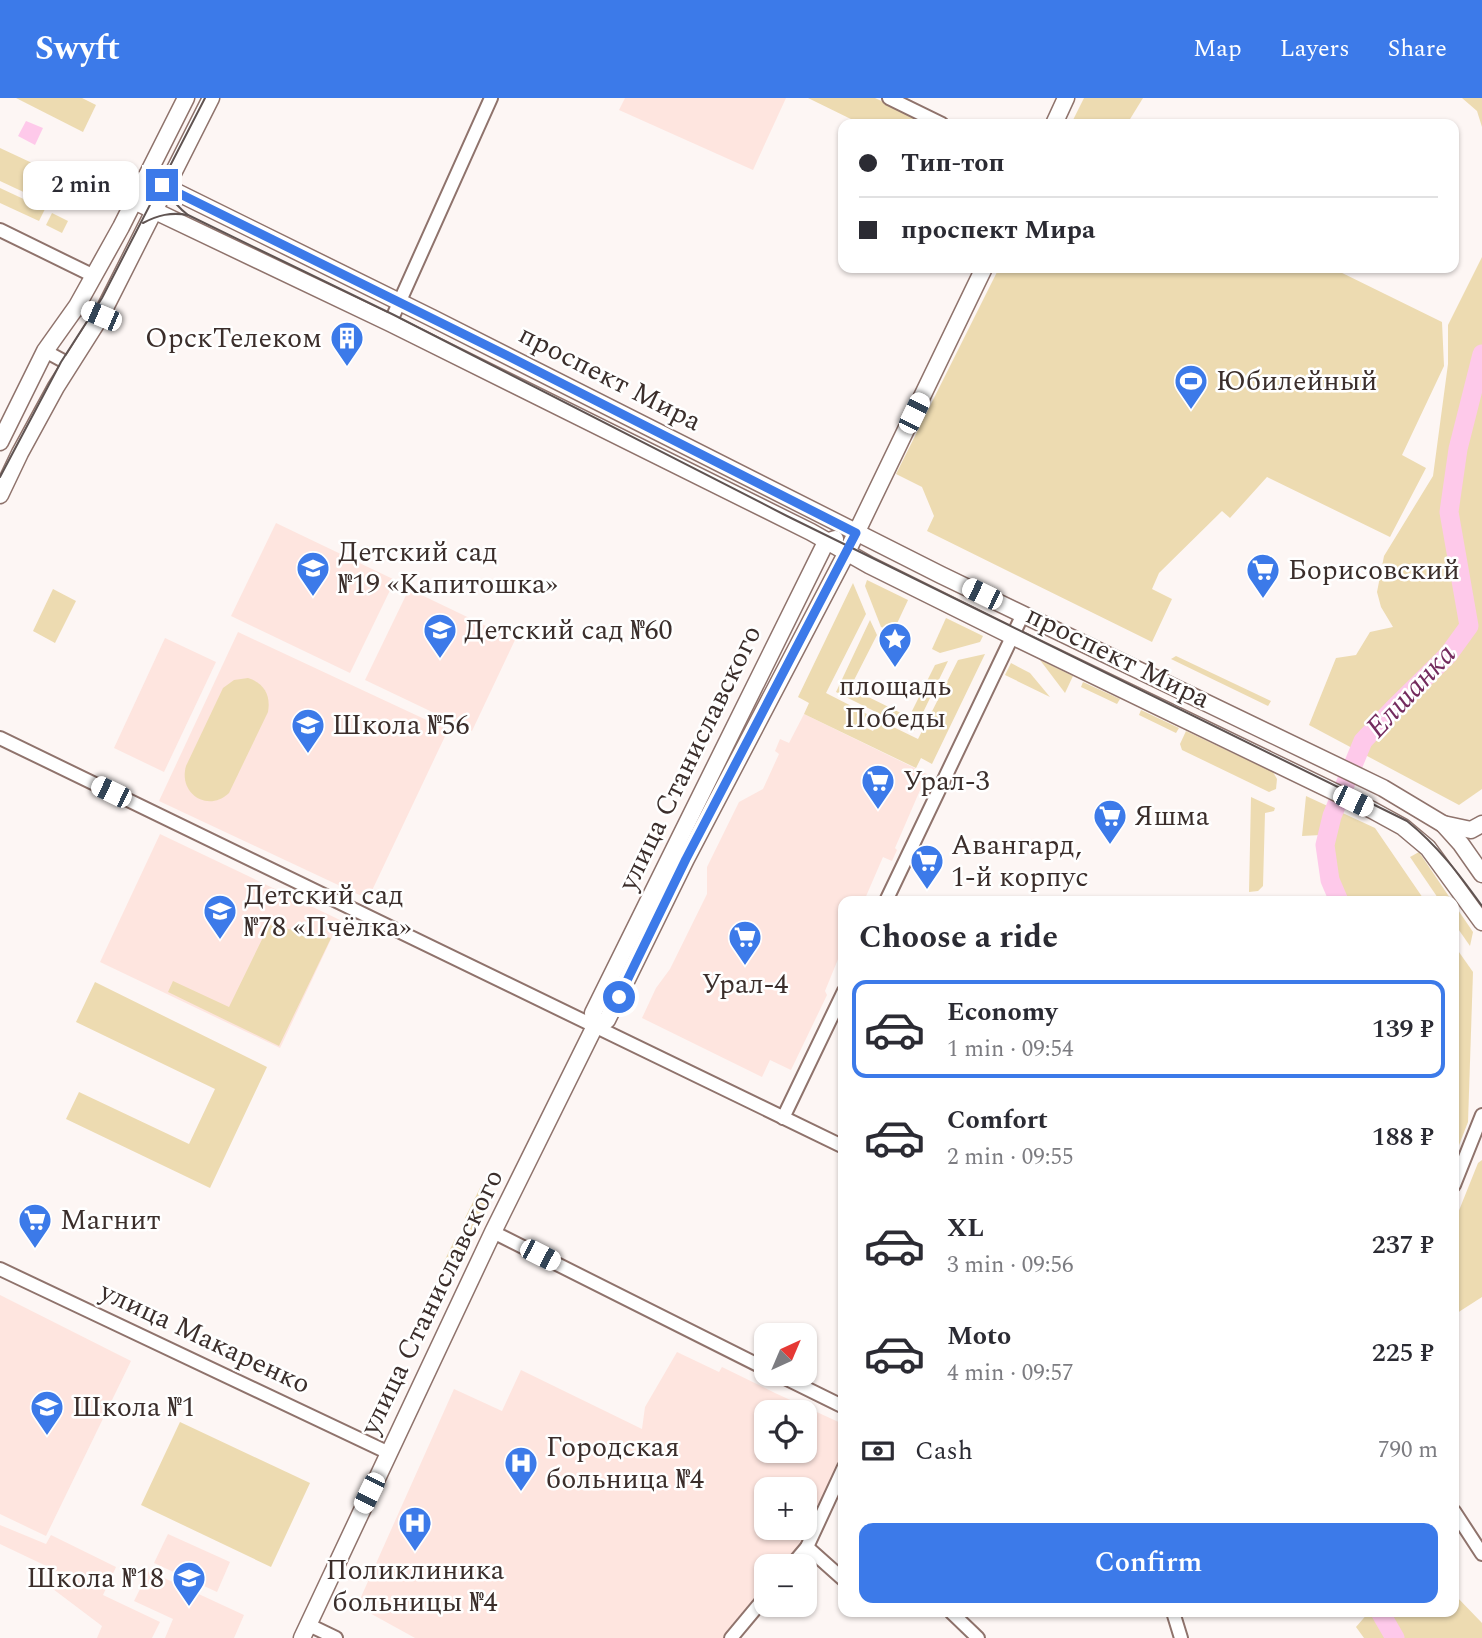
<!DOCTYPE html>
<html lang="en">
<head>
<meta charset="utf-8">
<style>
  :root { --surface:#fff; --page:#f2f2f3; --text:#2b2b33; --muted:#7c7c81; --line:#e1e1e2; --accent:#3c7ae9 }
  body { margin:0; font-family:Spectral,serif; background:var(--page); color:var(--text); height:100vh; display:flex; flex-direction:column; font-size:26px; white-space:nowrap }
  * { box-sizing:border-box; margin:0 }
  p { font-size:23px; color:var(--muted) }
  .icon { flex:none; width:38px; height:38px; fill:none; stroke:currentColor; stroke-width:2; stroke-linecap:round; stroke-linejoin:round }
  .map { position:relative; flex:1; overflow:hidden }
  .details { position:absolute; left:838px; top:798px; width:621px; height:721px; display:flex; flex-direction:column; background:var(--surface); border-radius:14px; box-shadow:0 2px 5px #0004 }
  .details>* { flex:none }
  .guide { position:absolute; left:838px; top:21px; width:621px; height:154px; border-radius:14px; box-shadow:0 2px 5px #0004; display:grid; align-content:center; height:154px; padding:0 21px; background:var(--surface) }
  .needle { width:46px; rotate:44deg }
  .controls { position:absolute; left:754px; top:1225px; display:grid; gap:14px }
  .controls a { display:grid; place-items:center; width:63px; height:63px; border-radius:14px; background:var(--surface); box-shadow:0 2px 5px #0004; font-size:35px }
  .end { position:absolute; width:32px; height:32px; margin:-16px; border:9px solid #3c7ae9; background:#fff; box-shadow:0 0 0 4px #fff }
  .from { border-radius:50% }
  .bubble { position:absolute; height:49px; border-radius:14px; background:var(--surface); box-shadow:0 2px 5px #0004; font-size:23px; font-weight:600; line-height:49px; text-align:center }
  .car { position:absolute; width:21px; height:42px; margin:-21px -10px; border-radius:9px; box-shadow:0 0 5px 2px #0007; background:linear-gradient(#fff 24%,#345 0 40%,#fff 0 76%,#345 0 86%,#fff 0) }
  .guide b { display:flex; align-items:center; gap:24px; height:66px; font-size:26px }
  .guide b+b { border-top:2px solid var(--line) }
  .guide i { width:18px; height:18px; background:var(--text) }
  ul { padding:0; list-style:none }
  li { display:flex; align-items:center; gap:21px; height:98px; margin:0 14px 10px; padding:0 7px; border:4px solid transparent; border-radius:14px }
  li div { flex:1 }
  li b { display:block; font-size:26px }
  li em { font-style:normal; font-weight:600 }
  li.current { border-color:var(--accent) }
  li>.icon { width:63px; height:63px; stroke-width:1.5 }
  h2 { padding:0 21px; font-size:32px; line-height:84px }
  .pay { display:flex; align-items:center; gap:18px; height:77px; padding:0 21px; font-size:26px }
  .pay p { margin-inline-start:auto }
  .primary-button { display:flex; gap:14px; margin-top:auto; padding:14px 21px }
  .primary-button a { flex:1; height:80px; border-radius:14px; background:var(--accent); color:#fff; font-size:28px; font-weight:600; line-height:80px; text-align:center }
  header { display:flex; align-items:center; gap:42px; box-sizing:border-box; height:98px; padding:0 35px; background:var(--accent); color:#fff }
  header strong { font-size:33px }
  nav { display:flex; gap:38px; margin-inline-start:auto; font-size:24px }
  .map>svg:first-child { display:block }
  .built { fill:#fee5df; fill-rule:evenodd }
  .green { fill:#eddbb1 }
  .water { fill:#fec9ea }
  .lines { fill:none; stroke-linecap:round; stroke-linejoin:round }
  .river { stroke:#fec9ea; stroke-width:19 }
  .minor-casing { stroke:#8f736c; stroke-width:16 }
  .major-casing { stroke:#8f736c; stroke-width:19 }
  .minor { stroke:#fff; stroke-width:12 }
  .major { stroke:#fff; stroke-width:16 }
  .tram { stroke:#605452; stroke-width:2 }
  .route { stroke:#3c7ae9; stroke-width:9 }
  .labels { text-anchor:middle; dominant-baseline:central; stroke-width:5; stroke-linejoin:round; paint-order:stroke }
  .poi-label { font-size:28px; fill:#3b2e2b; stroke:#fff; text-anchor:start }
  .street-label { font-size:28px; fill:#3b2e2b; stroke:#fff }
  .water-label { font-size:30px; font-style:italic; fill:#742b5e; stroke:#fff }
</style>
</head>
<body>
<header>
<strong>Swyft</strong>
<nav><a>Map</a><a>Layers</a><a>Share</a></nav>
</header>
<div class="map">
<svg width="1482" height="1540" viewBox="0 0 1482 1540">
  <rect width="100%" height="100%" fill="#fdf6f4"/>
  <g class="built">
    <polygon points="625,0 786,0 753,72 619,12"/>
    <polygon points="276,425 395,482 350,575 231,518"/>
    <polygon points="409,491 515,542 472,633 365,582"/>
    <polygon points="238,534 448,632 368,801 159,703"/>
    <polygon points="165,540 216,564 164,674 114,650"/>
    <polygon points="804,616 927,676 895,750 897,752 892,763 883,759 864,803 844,803 843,849 825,893 827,897 791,972 770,962 762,979 642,920 656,890 670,871 707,796 707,769 739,704 763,691 779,656 775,653 780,641 789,645"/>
    <polygon points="160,736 340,822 280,950 100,864"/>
    <polygon points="0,1197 131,1263 46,1438 0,1416"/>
    <path d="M677 1254 719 1274 722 1269 775 1295 843 1326V1356L802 1447 784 1468H766V1489L724 1540H415L357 1508 454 1291 502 1313 521 1272 642 1331 645 1309ZM766 1314H805V1353H766ZM766 1391H805V1430H766Z"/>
    <polygon points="0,1427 46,1446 51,1437 116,1469 103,1497 160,1524 152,1540 97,1540 102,1528 53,1491 63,1476 0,1446"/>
    <polygon points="168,1436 230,1464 217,1494 154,1465"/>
    <polygon points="149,1473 244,1517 234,1540 165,1540 173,1521 134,1503"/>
  </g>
  <g class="green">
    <polygon points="16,0 82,0 96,7 83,34"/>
    <polygon points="808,0 875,0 918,20 914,26 861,26"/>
    <polygon points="1084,0 1143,0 1127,26 1071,26"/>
    <polygon points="1462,0 1482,0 1482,29 1477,13"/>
    <polygon points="0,50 60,78 47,105 0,83"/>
    <polygon points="0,90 45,111 39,123 0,105"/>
    <polygon points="52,115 68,123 62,135 46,127"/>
    <polygon points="1482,159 1482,691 1459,707 1309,627 1336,560 1356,557 1370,534 1393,529 1381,509 1377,494 1384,458 1433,378 1448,266 1448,227"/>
    <polygon points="999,170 1332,170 1442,224 1444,268 1402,357 1426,370 1390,439 1267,379 1230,420 1222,413 1159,475 1152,491 1172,501 1152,544 927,433 934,418 922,389 896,376"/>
    <polygon points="867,482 908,502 893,534 881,529 865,488"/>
    <polygon points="853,485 866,516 826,595 867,616 862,628 873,633 879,622 918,641 958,562 985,556 932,666 921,660 916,670 804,616 809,605 798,599"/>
    <polygon points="53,491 76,503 55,545 33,533"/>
    <polygon points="946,520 983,538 980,544 940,555 932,551"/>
    <polygon points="870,522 877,537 850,590 909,619 935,567 948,563 914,633 836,594"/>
    <polygon points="1176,558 1271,603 1268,608 1171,561"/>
    <polygon points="1040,562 1073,578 1065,595"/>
    <polygon points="1011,565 1030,575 1050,599 1005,577"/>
    <path d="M248 580C264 585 271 597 268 614L229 695C208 715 178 696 186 668L223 590 234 582Z"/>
    <polygon points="1083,584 1120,601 1117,606 1081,589"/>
    <polygon points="1141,612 1179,630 1176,635 1139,617"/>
    <polygon points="1186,633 1273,674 1277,681 1276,691 1269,694 1182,652 1180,646"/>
    <polygon points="1306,698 1375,730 1425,803 1345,803 1321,737 1302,738"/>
    <polygon points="1251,699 1275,710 1274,713 1265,715 1263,788 1258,793 1249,794"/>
    <polygon points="1419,754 1452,803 1440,803 1410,759"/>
    <polygon points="1454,806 1473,834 1470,848 1454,825"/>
    <polygon points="269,827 331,840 279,948 168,894 173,883 229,909"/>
    <polygon points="1454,847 1473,874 1468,1024 1454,1060"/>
    <polygon points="95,884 267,969 210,1090 66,1021 79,994 189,1046 215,991 76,924"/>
    <polygon points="1482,1062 1482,1199 1454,1217 1454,1125 1478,1065"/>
    <polygon points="481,1088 495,1095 476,1134 470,1131 473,1124 465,1120"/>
    <polygon points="466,1138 472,1141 455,1177 441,1170 455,1141 463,1144"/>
    <polygon points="180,1324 310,1385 271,1469 141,1407"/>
    <polygon points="1454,1496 1482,1525 1482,1540 1364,1540 1356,1529 1369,1514 1454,1514"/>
  </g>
  <polygon class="water" points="26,23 43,30 35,47 18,38"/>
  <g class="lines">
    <g class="river">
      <polyline points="1339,803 1330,782 1325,747 1332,718 1363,643 1394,610 1448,557 1469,528 1449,414 1458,351 1482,256"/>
      <polyline points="1380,1514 1395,1540"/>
    </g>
    <defs>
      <g id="minor">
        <polyline points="889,0 942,26"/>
        <polyline points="0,132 94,178"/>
        <polyline points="77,208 101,218"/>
        <polyline points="390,225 491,0"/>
        <polyline points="45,253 69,266"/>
        <polyline points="0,640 844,1049"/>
        <polyline points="886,803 1023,516"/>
        <polyline points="783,1020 844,893"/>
        <polyline points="1454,1087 1482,1017"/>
        <polyline points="493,1134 766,1271"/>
        <polyline points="0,1171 389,1355"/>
        <polyline points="777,1276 844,1309"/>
        <polyline points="1454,1413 1482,1456"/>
        <polyline points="807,1449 844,1482"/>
        <polyline points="791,1468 807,1449 844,1369"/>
        <polyline points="951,1514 978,1540"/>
        <polyline points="1173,1514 1181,1540"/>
        <polyline points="309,1527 336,1540"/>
        <polyline points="731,1540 766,1498"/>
      </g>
      <g id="major">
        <polyline points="1054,26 1066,0"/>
        <polyline points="146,79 432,220 941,477 1383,690 1443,726 1461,746 1482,776"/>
        <polyline points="134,103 390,225 811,434 869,467 1012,538 1372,712 1403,729 1428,750 1482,824"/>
        <polyline points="0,344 45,253 77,208 121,129 186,0"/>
        <polyline points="0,397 20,355 56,289 101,218 211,0"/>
        <polyline points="1443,726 1471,732 1482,726"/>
        <polyline points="594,930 593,915 826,444 835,441"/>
        <polyline points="302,1540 493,1134 594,930 607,922 686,761 847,454 984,170"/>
      </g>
    </defs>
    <use href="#minor" class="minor-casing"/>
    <use href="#major" class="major-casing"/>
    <use href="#minor" class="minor"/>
    <use href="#major" class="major"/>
    <g class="tram">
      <path d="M164 68C164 90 170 103 188 117L394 217 787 418 1407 723C1438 748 1459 776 1482 808"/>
      <path d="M143 125C158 117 171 114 188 117"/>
      <polyline points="0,379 61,264 102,200 205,0"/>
    </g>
  </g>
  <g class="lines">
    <polyline class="route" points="162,87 506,257 856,435 686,761 619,899"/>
  </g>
  <defs>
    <symbol id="building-pin" viewBox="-11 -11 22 30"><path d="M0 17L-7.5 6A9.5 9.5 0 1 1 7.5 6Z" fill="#3c7ae9" stroke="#fff"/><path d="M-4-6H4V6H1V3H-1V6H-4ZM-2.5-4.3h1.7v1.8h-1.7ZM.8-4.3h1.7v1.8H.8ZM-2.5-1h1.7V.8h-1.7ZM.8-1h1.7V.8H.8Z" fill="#fff"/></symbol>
    <symbol id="stadium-pin" viewBox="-11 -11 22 30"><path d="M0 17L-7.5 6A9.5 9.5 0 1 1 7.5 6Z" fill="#3c7ae9" stroke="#fff"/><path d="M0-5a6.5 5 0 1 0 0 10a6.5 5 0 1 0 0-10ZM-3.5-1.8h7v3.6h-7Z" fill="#fff"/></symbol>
    <symbol id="school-pin" viewBox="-11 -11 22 30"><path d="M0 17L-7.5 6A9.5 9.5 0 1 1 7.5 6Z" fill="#3c7ae9" stroke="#fff"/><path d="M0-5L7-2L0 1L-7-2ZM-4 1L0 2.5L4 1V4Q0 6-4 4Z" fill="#fff"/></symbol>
    <symbol id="supermarket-pin" viewBox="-11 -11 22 30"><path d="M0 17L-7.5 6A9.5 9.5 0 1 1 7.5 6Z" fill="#3c7ae9" stroke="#fff"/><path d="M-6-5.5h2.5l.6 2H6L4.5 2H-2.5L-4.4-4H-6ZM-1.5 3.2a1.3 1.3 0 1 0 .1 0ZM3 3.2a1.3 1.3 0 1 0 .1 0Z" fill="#fff"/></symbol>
    <symbol id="sight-pin" viewBox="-11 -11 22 30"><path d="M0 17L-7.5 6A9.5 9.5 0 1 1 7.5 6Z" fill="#3c7ae9" stroke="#fff"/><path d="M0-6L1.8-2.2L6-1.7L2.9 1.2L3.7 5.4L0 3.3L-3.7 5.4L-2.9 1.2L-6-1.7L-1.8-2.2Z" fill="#fff"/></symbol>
    <symbol id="hospital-pin" viewBox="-11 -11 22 30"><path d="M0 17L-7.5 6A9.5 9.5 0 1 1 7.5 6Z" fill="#3c7ae9" stroke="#fff"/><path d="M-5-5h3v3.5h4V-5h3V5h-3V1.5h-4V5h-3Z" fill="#fff"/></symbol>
  </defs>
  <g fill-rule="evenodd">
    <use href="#building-pin" x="328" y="221" width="38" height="52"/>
    <use href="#stadium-pin" x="1172" y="264" width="38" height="52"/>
    <use href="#school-pin" x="294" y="451" width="38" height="52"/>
    <use href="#supermarket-pin" x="1244" y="453" width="38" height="52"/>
    <use href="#school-pin" x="421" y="513" width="38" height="52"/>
    <use href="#sight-pin" x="876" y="522" width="38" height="52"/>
    <use href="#school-pin" x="289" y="608" width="38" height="52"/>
    <use href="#supermarket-pin" x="859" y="664" width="38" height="52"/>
    <use href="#supermarket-pin" x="1091" y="699" width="38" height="52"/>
    <use href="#supermarket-pin" x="908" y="744" width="38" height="52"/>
    <use href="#school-pin" x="201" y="794" width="38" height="52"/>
    <use href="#supermarket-pin" x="726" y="820" width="38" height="52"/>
    <use href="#supermarket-pin" x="16" y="1103" width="38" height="52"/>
    <use href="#school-pin" x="28" y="1290" width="38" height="52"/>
    <use href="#hospital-pin" x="502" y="1346" width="38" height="52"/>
    <use href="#hospital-pin" x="396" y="1406" width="38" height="52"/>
    <use href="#school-pin" x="170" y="1461" width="38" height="52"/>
  </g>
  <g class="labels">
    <g class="poi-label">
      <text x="322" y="240" text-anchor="end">ОрскТелеком</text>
      <text x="1216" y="283">Юбилейный</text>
      <text x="338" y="454">Детский сад<tspan x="338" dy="32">№19 «Капитошка»</tspan></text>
      <text x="1288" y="472">Борисовский</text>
      <text x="464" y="532">Детский сад №60</text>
      <text x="895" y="588" text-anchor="middle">площадь<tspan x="895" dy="32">Победы</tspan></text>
      <text x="332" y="627">Школа №56</text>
      <text x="903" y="683">Урал-3</text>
      <text x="1134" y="718">Яшма</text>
      <text x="951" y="747">Авангард,<tspan x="951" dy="32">1-й корпус</tspan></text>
      <text x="244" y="797">Детский сад<tspan x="244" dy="32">№78 «Пчёлка»</tspan></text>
      <text x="745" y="886" text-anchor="middle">Урал-4</text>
      <text x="60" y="1122">Магнит</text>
      <text x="72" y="1309">Школа №1</text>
      <text x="546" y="1349">Городская<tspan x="546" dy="32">больница №4</tspan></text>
      <text x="415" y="1472" text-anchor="middle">Поликлиника<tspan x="415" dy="32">больницы №4</tspan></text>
      <text x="164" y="1480" text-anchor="end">Школа №18</text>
    </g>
    <g class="street-label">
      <text transform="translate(610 280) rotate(27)">проспект Мира</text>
      <text transform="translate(1118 559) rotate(26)">проспект Мира</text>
      <text transform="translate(690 660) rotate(-64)">улица Станиславского</text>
      <text transform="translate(432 1204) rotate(-64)">улица Станиславского</text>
      <text transform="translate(205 1240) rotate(25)">улица Макаренко</text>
    </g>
    <g class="water-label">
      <text transform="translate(1411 593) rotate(-47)">Елшанка</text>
    </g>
  </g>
</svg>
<div class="controls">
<a><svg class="needle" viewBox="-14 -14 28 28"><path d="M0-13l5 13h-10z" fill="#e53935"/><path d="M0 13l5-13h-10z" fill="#7c7c81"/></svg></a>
<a><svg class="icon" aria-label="locate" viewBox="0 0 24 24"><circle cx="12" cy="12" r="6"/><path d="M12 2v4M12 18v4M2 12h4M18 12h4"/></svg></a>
<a>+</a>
<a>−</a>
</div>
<i class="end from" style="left:619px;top:899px"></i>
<i class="end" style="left:162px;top:87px"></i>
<div class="bubble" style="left:23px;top:63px;width:116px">2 min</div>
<i class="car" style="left:101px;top:218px;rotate:293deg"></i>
<i class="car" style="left:914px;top:315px;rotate:26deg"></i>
<i class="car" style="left:982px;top:496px;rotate:296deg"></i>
<i class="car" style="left:111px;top:694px;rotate:296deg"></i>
<i class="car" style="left:1353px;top:703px;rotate:116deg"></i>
<i class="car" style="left:540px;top:1157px;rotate:117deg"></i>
<i class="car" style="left:369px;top:1395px;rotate:206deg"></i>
<div class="guide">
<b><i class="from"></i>Тип-топ</b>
<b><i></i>проспект Мира</b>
</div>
<section class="details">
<h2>Choose a ride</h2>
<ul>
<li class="current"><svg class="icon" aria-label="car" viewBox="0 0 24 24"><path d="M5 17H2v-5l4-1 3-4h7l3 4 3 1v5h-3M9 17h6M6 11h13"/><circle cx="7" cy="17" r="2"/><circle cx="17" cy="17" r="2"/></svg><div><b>Economy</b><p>1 min · 09:54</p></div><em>139 ₽</em></li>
<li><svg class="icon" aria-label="car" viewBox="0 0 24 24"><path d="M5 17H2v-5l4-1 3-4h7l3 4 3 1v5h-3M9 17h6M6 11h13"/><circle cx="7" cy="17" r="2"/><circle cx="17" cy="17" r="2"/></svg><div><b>Comfort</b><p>2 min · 09:55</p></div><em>188 ₽</em></li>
<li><svg class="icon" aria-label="car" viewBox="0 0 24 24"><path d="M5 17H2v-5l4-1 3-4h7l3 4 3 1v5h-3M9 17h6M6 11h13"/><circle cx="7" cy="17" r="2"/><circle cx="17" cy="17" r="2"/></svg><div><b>XL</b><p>3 min · 09:56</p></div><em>237 ₽</em></li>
<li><svg class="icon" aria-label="car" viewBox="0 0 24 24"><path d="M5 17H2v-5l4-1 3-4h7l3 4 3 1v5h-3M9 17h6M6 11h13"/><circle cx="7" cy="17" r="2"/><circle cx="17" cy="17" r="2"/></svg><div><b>Moto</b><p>4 min · 09:57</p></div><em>225 ₽</em></li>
</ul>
<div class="pay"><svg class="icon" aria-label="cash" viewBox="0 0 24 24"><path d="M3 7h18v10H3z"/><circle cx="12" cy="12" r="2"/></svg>Cash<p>790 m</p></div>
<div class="primary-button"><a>Confirm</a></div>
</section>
</div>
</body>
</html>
